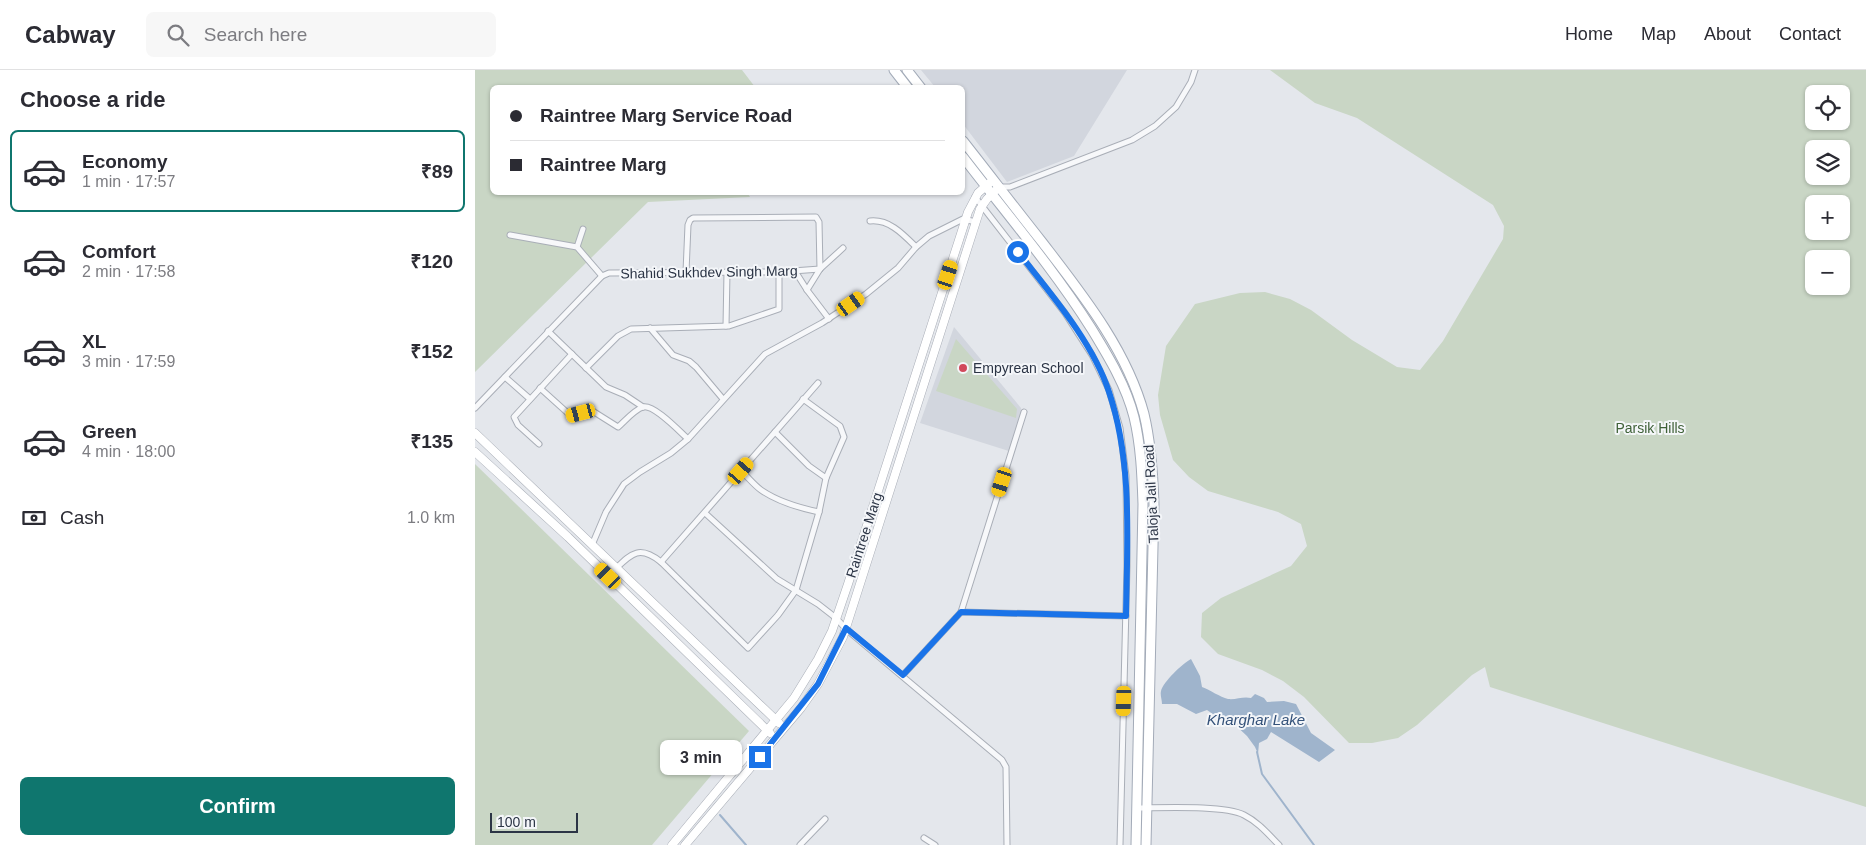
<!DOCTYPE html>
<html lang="en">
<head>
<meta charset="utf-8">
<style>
  :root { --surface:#fff; --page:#f7f7f7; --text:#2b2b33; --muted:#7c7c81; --line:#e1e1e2; --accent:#0f766e }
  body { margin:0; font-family:Arial,sans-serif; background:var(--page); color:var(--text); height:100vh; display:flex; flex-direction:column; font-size:19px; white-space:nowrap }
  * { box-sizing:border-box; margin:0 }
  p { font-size:16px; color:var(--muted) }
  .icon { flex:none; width:28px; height:28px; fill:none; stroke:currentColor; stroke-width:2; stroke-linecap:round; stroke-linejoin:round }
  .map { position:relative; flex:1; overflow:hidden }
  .panel { display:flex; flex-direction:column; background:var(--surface); width:475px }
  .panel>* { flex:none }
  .banner { position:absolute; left:15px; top:15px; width:475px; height:110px; border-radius:8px; box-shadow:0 1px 4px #0004; display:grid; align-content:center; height:110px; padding:0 20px; background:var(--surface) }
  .controls { position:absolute; left:1330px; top:15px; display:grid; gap:10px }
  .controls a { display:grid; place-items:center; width:45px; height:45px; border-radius:8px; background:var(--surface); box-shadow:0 1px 4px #0004; font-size:25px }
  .scale { position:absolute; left:15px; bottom:12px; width:88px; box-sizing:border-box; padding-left:5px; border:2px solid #2b3445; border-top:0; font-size:14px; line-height:18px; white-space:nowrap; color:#2b3445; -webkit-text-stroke:4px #f4f6f9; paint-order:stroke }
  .end { position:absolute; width:22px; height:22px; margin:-11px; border:6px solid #1a73e8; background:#fff; box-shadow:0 0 0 2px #fff }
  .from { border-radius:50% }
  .bubble { position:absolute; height:35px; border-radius:8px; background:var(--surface); box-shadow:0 1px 4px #0004; font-size:16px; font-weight:600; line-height:35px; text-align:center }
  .car { position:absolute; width:15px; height:30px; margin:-15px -8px; border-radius:6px; box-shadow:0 0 4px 1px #0007; background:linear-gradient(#f5c518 24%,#345 0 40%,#f5c518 0 76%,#345 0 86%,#f5c518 0) }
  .banner b { display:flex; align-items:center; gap:18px; height:48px; font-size:19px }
  .banner b+b { border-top:1px solid var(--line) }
  .banner i { width:12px; height:12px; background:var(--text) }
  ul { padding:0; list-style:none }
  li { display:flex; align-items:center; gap:15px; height:82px; margin:0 10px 8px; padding:0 10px; border:2px solid transparent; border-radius:8px }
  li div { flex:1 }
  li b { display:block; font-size:19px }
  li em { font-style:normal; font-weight:600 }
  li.on { border-color:var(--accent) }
  li>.icon { width:45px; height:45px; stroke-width:1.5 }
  h2 { padding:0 20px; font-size:22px; line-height:60px }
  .pay { display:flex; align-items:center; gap:12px; height:55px; padding:0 20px; font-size:19px }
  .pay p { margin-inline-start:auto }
  .cta { display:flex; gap:10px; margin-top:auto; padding:10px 20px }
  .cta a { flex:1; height:58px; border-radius:8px; background:var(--accent); color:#fff; font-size:20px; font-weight:600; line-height:58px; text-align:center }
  header { display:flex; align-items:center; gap:30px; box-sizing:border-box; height:70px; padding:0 25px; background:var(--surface); border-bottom:1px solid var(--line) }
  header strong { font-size:24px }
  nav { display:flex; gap:28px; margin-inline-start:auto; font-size:18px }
  .search { width:350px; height:45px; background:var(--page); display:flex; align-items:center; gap:12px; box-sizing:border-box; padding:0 18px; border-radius:8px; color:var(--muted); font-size:19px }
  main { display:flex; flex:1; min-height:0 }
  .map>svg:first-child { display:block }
  .built { fill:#d2d6de }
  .green { fill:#c9d6c5; fill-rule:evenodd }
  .water { fill:#9fb4cc }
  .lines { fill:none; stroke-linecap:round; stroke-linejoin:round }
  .stream { stroke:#9fb4cc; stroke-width:2 }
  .minor-casing { stroke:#a9aeb7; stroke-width:7 }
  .secondary-casing { stroke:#a9aeb7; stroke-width:9 }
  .primary-casing { stroke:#a3abb8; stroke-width:11 }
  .minor { stroke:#f7f8fa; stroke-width:5 }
  .secondary { stroke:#fff; stroke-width:8 }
  .primary { stroke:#fff; stroke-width:9 }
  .route { stroke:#1a73e8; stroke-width:6 }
  .poi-dot { fill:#d1495b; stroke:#f4f6f9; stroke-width:2 }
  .labels { text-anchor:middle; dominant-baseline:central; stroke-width:4; stroke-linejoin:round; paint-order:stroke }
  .street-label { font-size:14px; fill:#2b3445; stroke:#f4f6f9 }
  .poi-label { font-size:14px; fill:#2b3445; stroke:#f4f6f9; text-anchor:start }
  .park-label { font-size:14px; fill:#3f6138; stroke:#f4f6f9 }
  .water-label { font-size:15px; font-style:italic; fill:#34527a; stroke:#f4f6f9 }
</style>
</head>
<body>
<header>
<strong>Cabway</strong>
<div class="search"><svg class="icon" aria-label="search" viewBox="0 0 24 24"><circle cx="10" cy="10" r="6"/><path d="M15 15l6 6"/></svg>Search here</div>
<nav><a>Home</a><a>Map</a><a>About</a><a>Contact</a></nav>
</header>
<main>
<section class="panel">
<h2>Choose a ride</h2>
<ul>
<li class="on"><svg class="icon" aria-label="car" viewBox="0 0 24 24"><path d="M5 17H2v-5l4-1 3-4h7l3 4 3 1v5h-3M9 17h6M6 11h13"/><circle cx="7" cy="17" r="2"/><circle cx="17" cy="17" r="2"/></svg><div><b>Economy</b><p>1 min · 17:57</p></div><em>₹89</em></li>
<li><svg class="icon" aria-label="car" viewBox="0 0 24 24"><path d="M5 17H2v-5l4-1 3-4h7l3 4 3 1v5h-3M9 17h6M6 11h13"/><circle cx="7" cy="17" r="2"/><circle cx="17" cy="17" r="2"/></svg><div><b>Comfort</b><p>2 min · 17:58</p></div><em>₹120</em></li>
<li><svg class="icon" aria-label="car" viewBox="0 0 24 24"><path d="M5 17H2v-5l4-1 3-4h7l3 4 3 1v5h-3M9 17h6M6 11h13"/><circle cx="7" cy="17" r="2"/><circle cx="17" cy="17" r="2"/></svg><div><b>XL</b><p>3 min · 17:59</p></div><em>₹152</em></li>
<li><svg class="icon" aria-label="car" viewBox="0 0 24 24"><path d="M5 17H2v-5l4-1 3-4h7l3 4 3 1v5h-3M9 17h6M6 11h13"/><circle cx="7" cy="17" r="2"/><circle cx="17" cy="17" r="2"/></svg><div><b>Green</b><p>4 min · 18:00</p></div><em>₹135</em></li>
</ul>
<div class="pay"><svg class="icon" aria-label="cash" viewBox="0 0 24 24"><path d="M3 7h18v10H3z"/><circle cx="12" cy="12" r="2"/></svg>Cash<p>1.0 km</p></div>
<div class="cta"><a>Confirm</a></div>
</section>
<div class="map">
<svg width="1391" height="775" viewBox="0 0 1391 775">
  <rect width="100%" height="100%" fill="#e4e7ec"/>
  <g class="built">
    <polygon points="446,0 652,0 599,86 532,112 488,54 488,18 460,17"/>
    <polygon points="479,257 546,338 547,349 537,382 445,353"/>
  </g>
  <g class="green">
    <polygon points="0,0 267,0 280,17 18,18 18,122 272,122 275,127 173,132 0,302"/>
    <path d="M795 0H1391V737L1015 617 1010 597 997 605 942 655 923 668 897 673H874L829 627 808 611 787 600 743 584 726 567 727 543 746 528 816 496 832 476 826 454 803 442 733 421 714 407 698 390 685 345 683 325 691 276 720 234 765 223 790 222 815 229 836 240 877 270 922 297 945 300 968 271 1028 169 1029 156 1018 135 882 48 840 33ZM1339 24H1366V51H1339ZM1339 79H1366V106H1339ZM1339 134H1366V161H1339ZM1339 189H1366V216H1339Z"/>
    <polygon points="481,269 542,339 541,348 461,321"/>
    <polygon points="0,394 274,661 177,775 0,775"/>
  </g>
  <path class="water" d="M716 589 725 606 727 617C735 620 745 627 753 629 761 630 768 626 776 628L780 624 789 628 792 632 809 631 821 634 836 663 860 680 844 692 796 662 792 669 784 673 783 684 780 677 772 666 757 652 749 647H742L732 640 721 644 702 634H687C687 630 685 625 686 621 688 612 708 593 716 589Z"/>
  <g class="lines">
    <g class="stream">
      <polyline points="782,682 787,704 839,775"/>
      <polyline points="245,745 271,775"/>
    </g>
    <defs>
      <g id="minor">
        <polyline points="524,117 535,117 657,70 680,56 701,37 716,12 720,0"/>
        <polyline points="500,127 590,243 617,285 634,320 645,358 651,406 652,496 645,775"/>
        <path d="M395 151C414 149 428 164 441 177"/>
        <polyline points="35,165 102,177 127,206"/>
        <polyline points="102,177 108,159"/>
        <polyline points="320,201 332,220 354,249"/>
        <polyline points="211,202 213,155 215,150 218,148 341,147 344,152 345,199"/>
        <polyline points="332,220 345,199 368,178"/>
        <polyline points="251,256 252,202"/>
        <polyline points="175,258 198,285 214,291 221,297 248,329"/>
        <polyline points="73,261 131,317 150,325 168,337"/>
        <polyline points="111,298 143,266 156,259 254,256 304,239 304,202"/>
        <polyline points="30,307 55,329"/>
        <path d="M65 318 96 346 116 340 143 357C150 351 159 340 168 337 179 334 205 362 213 369"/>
        <polyline points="0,338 127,206 134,203 304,202 345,199"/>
        <polyline points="300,362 334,396 351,408"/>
        <polyline points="64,374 43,355 39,347 97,284"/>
        <path d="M266 401C273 407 279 415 286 420 302 431 325 438 344 442"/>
        <polyline points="230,443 302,509 343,534 361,548 371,559 527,690 531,697 532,775"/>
        <polyline points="117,475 131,442 149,414 165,402 196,383 213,369 290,284 347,253 391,224 423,198 441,177 454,166 488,149 501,152"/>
        <polyline points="186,492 343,313"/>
        <path d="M133 506C154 487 161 472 186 492L273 578 303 545 321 520 344 442 351 408 369 367 365 356 328 329"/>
        <polyline points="486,542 651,546"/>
        <polyline points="428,605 486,542 549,342"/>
        <path d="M662 738C687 738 749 735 769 745 783 752 793 764 804 775"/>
        <polyline points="449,768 460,775"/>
        <polyline points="325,775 350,749"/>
      </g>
      <g id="secondary">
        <polyline points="0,363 304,653"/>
        <polyline points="0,382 93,467 295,663"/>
        <polyline points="197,775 319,628 343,589 357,561 373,514 493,142 503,123 518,110"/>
        <polyline points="210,775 326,638 343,614 368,567 505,139 512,129 524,117"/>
      </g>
      <g id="primary">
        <polyline points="419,0 433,18"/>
        <polyline points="432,0 446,18"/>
        <path d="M488 71C514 104 540 138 567 172 607 224 652 280 669 344 676 373 678 404 679 434L671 775"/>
        <path d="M488 87C531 143 578 198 616 258 633 286 651 315 659 347 666 376 667 405 668 434L661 775"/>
      </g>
    </defs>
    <use href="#minor" class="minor-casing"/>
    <use href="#secondary" class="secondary-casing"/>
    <use href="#primary" class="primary-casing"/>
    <use href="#minor" class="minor"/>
    <use href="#secondary" class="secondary"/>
    <use href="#primary" class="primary"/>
  </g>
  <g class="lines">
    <path class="route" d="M285 687 343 614 371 558 428 605 486 542 651 546C652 472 658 393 634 322 618 272 575 223 543 182"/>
  </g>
  <circle class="poi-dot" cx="488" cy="298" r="5"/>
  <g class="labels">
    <g class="street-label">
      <text transform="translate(234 202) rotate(-1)">Shahid Sukhdev Singh Marg</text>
      <text transform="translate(676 424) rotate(-93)">Taloja Jail Road</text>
      <text transform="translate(389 465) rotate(-72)">Raintree Marg</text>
    </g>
    <g class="poi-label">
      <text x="498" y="298">Empyrean School</text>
    </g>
    <g class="park-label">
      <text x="1175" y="358">Parsik Hills</text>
    </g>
    <g class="water-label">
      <text x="781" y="649">Kharghar Lake</text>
    </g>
  </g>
</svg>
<div class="controls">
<a><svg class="icon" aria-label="locate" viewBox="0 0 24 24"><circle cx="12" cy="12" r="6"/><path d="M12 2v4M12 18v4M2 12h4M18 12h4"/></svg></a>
<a><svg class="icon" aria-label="layers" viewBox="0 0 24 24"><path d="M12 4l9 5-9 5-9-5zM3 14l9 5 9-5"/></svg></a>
<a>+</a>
<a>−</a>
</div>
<div class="scale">100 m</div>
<i class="end from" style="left:543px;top:182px"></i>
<i class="end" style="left:285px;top:687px"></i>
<div class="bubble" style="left:185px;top:670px;width:82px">3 min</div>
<i class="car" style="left:473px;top:205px;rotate:18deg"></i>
<i class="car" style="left:376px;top:234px;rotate:55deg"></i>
<i class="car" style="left:106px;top:343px;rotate:255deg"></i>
<i class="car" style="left:266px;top:401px;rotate:41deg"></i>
<i class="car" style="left:527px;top:412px;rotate:198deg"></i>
<i class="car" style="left:133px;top:506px;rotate:314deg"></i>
<i class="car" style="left:649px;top:631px;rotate:182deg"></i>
<div class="banner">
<b><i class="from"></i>Raintree Marg Service Road</b>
<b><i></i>Raintree Marg</b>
</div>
</div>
</main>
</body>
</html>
